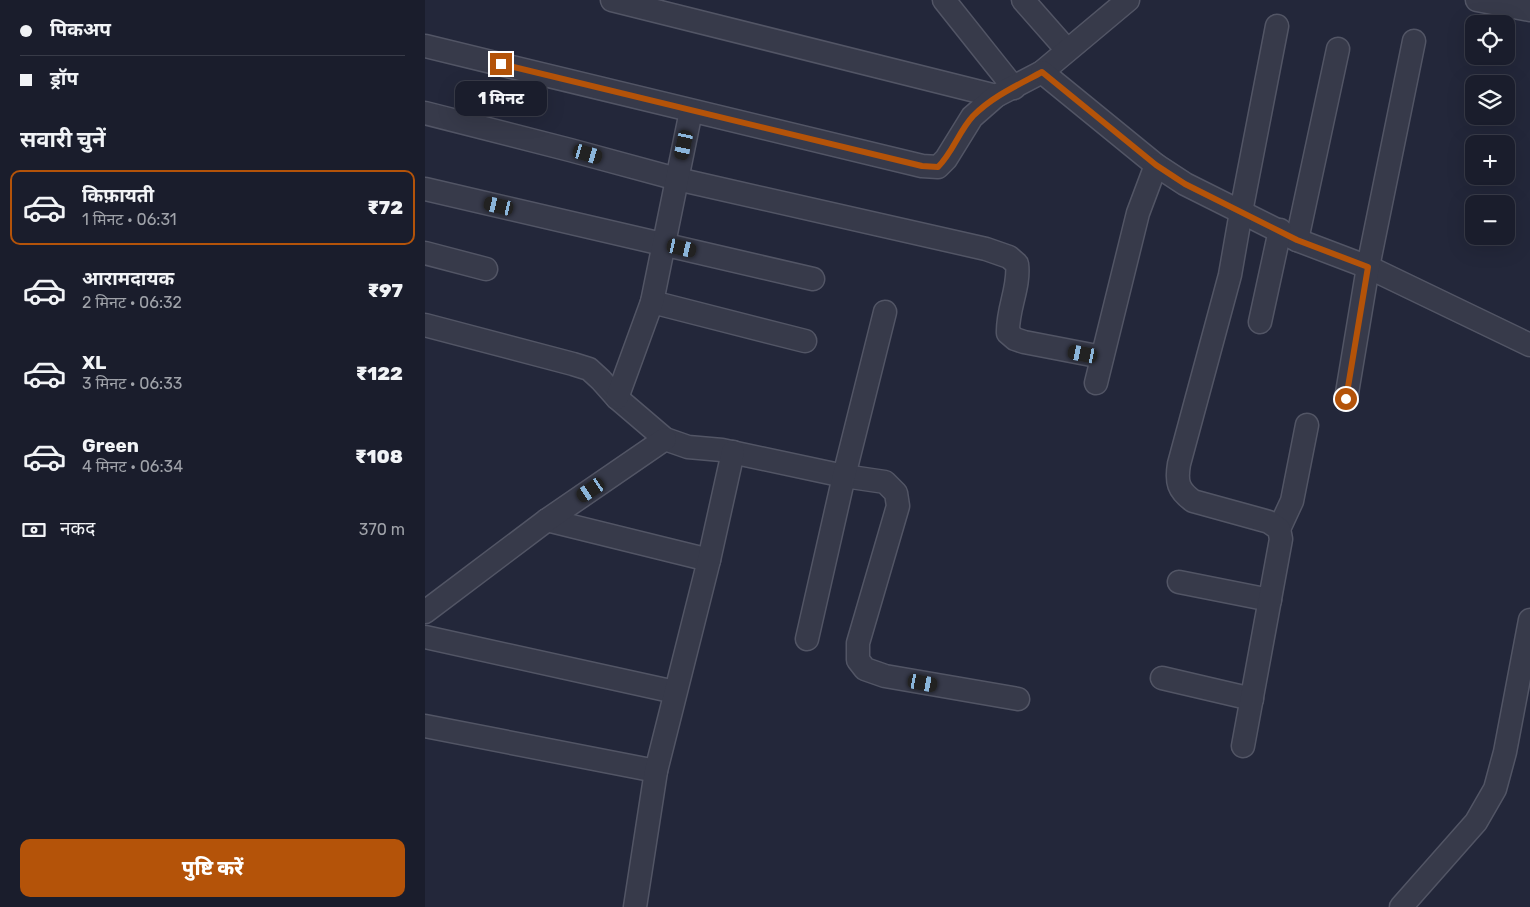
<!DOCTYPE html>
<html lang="hi">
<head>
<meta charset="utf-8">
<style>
  :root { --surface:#1a1d2c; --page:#272a38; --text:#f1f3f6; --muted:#9fa2a9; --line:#383b48; --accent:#b45309 }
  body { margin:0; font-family:Rubik,"Noto Sans Devanagari",sans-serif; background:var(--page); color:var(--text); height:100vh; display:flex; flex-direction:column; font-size:19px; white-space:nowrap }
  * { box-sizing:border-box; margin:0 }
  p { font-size:16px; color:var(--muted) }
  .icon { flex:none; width:28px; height:28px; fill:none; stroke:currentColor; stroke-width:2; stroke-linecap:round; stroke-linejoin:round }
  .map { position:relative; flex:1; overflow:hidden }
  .drawer { display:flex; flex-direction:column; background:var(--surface); width:425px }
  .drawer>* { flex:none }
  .top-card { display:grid; align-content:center; height:110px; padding:0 20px; background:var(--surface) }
  .fabs { position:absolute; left:1040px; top:15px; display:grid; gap:10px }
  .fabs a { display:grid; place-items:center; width:50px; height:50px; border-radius:10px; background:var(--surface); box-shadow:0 5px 20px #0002,0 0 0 1px var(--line); font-size:25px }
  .end { position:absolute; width:22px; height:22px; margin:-11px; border:6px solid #b45309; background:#fff; box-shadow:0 0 0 2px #fff }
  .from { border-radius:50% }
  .bubble { position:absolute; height:35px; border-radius:10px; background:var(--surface); box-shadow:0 5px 20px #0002,0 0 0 1px var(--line); font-size:16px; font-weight:800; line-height:35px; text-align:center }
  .car { position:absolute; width:15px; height:30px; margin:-15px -8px; border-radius:6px; box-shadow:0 0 4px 1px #0007; background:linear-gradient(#222 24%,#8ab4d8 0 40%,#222 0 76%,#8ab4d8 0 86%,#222 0) }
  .top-card b { display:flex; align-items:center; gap:18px; height:48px; font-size:19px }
  .top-card b+b { border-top:1px solid var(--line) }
  .top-card i { width:12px; height:12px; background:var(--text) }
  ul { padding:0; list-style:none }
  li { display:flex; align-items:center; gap:15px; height:75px; margin:0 10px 8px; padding:0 10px; border:2px solid transparent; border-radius:10px }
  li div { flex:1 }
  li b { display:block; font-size:19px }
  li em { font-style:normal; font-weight:800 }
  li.current { border-color:var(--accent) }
  li>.icon { width:45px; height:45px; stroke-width:1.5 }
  h2 { padding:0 20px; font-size:22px; line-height:60px }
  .pay { display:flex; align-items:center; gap:12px; height:55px; padding:0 20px; font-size:19px }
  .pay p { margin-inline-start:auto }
  .button { display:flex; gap:10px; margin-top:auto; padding:10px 20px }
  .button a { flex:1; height:58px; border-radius:10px; background:var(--accent); color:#fff; font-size:20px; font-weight:800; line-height:58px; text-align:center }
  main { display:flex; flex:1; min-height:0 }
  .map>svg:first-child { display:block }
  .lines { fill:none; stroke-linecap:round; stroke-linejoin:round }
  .street-casing { stroke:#525565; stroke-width:25 }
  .street { stroke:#373a4a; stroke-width:22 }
  .route { stroke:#b45309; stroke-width:6 }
</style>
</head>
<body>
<main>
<section class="drawer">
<div class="top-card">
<b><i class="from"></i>पिकअप</b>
<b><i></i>ड्रॉप</b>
</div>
<h2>सवारी चुनें</h2>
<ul>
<li class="current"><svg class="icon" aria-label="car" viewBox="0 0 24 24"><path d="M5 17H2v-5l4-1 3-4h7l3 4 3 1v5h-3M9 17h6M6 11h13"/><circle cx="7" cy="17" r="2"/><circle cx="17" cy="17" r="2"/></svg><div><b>किफ़ायती</b><p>1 मिनट · 06:31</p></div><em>₹72</em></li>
<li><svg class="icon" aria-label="car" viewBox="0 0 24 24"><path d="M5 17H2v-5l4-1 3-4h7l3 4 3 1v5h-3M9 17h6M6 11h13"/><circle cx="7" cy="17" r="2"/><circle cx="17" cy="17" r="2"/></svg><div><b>आरामदायक</b><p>2 मिनट · 06:32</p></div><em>₹97</em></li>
<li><svg class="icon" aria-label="car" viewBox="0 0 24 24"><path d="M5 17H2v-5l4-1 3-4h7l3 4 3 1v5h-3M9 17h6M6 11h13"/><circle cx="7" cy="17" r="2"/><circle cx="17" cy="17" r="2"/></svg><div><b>XL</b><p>3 मिनट · 06:33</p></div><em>₹122</em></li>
<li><svg class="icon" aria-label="car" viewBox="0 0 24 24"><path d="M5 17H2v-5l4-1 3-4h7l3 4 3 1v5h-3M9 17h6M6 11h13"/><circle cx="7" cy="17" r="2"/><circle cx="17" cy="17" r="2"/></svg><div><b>Green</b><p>4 मिनट · 06:34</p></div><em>₹108</em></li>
</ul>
<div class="pay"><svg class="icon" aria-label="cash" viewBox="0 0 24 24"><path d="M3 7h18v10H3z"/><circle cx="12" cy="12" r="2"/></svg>नकद<p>370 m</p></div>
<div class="button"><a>पुष्टि करें</a></div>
</section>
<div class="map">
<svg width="1105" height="907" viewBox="0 0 1105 907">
  <rect width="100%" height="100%" fill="#23273a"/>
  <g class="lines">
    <defs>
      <g id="street">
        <polyline points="187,0 571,96"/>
        <polyline points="519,0 589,88"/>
        <polyline points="598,0 642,50"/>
        <polyline points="1052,0 1105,10"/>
        <polyline points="0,46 497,166 513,167 521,159 547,117 571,96 617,72 703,0"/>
        <polyline points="617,72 731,165 760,184 872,240 943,267 1105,345"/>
        <path d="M0 113 145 150 252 179 561 249 584 257 592 264C595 287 582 309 583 333L590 339 599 342 677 357"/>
        <polyline points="0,189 388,279"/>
        <polyline points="872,240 913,49"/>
        <polyline points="0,253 61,269"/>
        <polyline points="227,302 380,341"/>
        <polyline points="835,322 855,230"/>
        <polyline points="0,325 148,364 164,369 176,380 192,398 240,439 263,447 297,450 419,476 460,482 471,493 473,506 433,643 433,660 440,669 460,676 593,699"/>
        <polyline points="671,383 713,213 731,165"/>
        <polyline points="192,398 227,302 266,111"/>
        <polyline points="921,399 943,267 989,41"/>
        <polyline points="122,520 284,560"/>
        <polyline points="854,529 867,501 882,425"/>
        <polyline points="754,582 845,600"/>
        <polyline points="0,612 122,520 240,439"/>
        <polyline points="0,637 250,692"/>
        <polyline points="382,639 419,476 460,312"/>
        <polyline points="737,678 827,699"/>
        <polyline points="0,726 231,771"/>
        <path d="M818 746 856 539 854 529 844 522 768 501C753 490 751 482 754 464L805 275 816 212 852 26"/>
        <polyline points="210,907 231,771 284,560 308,452"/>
        <polyline points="976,907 1051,822 1070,789 1080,752 1105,620"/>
      </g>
    </defs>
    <use href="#street" class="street-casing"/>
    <use href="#street" class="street"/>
  </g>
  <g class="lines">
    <path class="route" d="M76 64 497 166 513 167C528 152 534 131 548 116 568 96 593 85 617 72L731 165 760 184 872 240 943 267 921 399"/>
  </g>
</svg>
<div class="fabs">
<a><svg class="icon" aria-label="locate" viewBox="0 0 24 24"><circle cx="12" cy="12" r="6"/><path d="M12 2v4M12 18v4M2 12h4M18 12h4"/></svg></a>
<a><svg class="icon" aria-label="layers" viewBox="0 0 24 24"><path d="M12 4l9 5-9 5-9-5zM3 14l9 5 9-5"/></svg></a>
<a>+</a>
<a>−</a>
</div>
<i class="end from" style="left:921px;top:399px"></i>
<i class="end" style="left:76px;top:64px"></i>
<div class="bubble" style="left:30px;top:81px;width:92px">1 मिनट</div>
<i class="car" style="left:259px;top:145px;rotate:192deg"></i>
<i class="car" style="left:163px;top:154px;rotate:106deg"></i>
<i class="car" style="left:74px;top:206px;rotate:283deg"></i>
<i class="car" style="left:257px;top:248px;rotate:103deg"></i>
<i class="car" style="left:658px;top:354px;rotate:281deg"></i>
<i class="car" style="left:166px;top:490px;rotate:236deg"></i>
<i class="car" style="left:498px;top:683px;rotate:100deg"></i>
</div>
</main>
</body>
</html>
